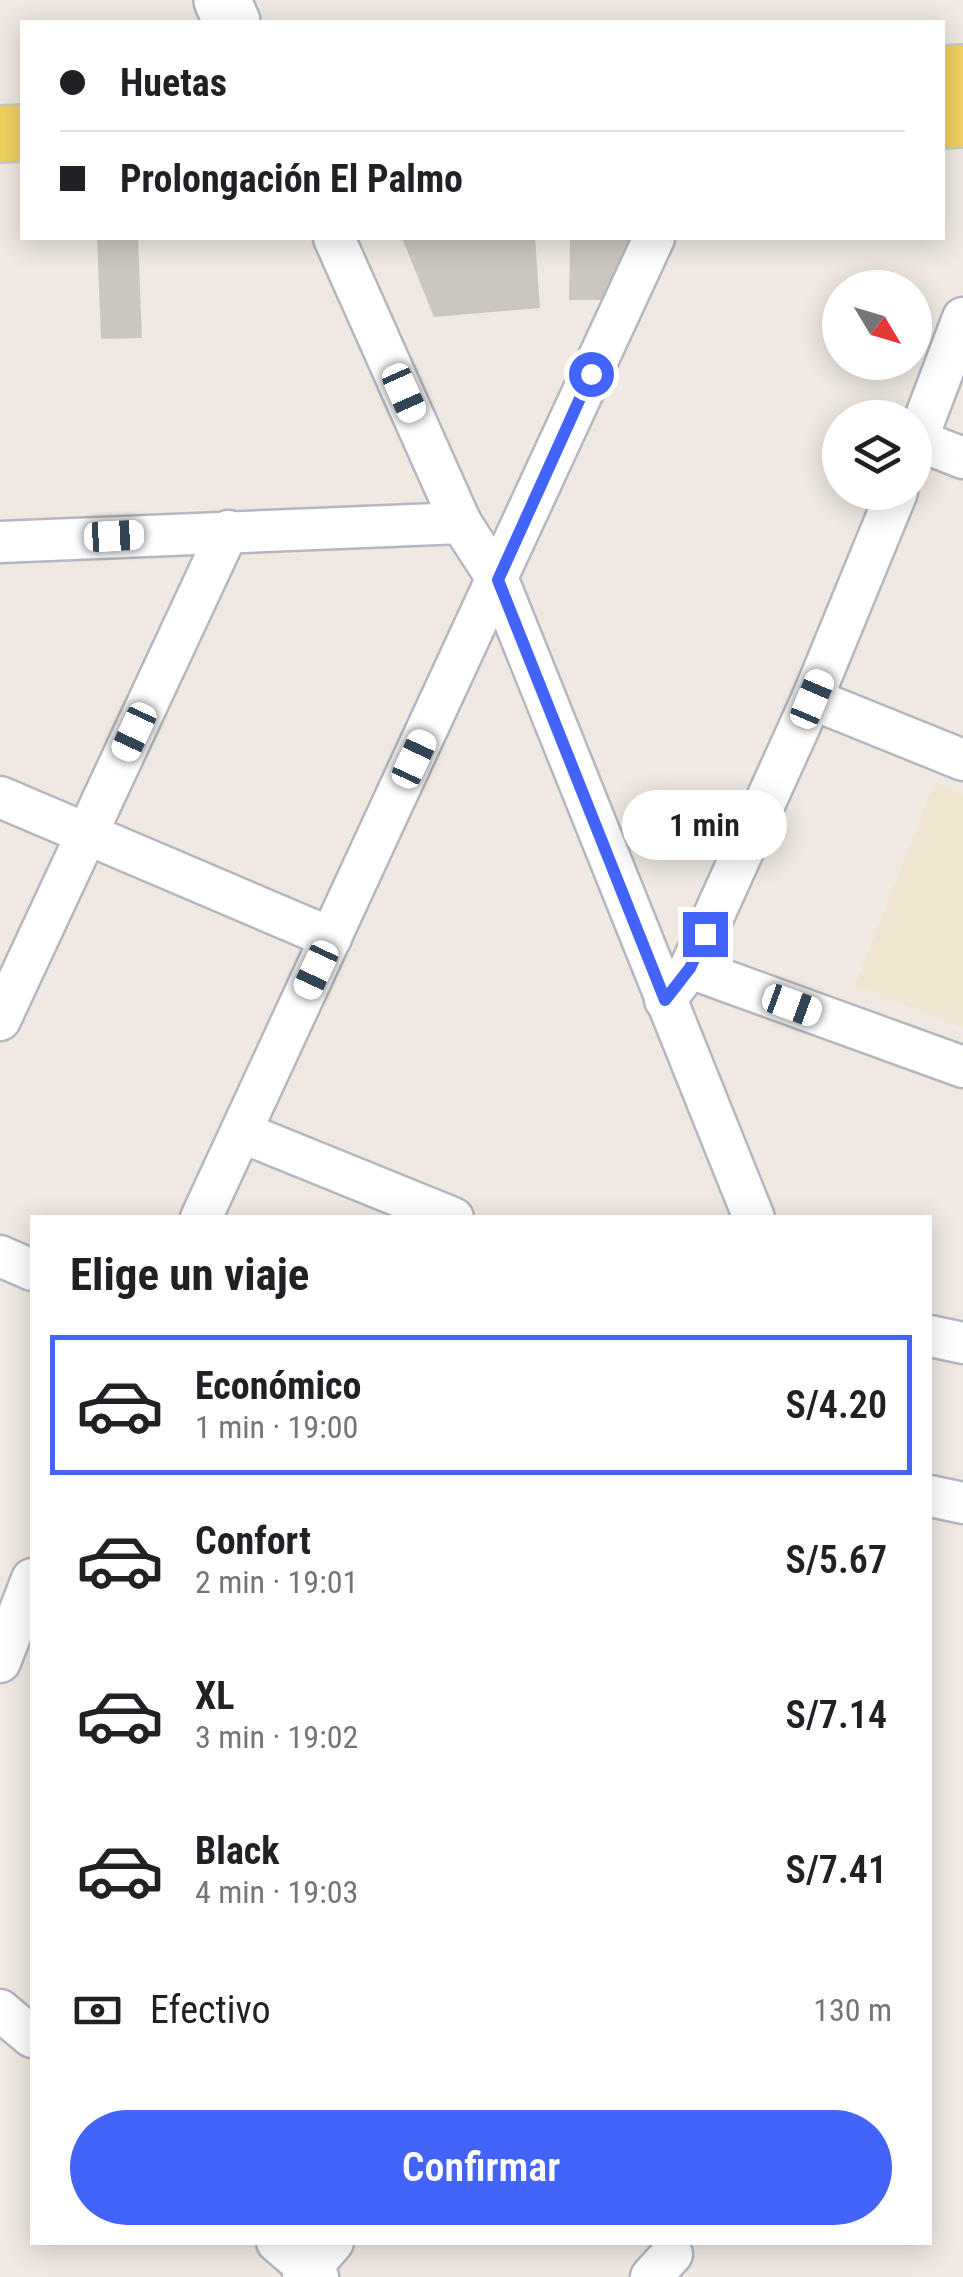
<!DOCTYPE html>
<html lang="es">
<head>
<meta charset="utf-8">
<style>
  :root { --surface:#fff; --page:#f6f6f6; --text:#202124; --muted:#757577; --line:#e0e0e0; --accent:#4264fb }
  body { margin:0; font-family:"Roboto Condensed",sans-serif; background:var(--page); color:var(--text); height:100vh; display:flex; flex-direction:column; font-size:38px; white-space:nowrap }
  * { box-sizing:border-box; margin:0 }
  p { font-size:32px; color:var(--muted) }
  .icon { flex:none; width:55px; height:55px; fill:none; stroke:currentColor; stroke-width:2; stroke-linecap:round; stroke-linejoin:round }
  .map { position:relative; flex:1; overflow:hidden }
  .panel { position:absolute; left:30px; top:1215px; width:902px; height:1030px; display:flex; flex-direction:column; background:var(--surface); border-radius:0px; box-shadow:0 5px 25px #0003 }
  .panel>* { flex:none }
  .top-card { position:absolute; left:20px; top:20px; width:925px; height:220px; border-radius:0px; box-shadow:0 5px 25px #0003; display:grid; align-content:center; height:220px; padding:0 40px; background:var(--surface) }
  .needle { width:65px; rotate:128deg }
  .fabs { position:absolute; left:822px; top:270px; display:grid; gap:20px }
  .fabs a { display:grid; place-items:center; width:110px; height:110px; border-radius:50%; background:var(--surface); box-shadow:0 5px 25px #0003; font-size:50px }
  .end { position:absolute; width:45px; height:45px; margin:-22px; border:12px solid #4264fb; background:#fff; box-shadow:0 0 0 5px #fff }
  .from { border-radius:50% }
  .bubble { position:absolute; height:70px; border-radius:35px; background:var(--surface); box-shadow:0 5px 25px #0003; font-size:32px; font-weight:600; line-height:70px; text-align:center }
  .car { position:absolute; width:30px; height:60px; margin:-30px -15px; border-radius:12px; box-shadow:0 0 8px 2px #0007; background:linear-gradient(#fff 24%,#345 0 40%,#fff 0 76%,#345 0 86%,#fff 0) }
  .top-card b { display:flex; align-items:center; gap:35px; height:95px; font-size:38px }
  .top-card b+b { border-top:2px solid var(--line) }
  .top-card i { width:25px; height:25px; background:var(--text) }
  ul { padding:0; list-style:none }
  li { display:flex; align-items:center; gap:30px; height:140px; margin:0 20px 15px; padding:0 20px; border:5px solid transparent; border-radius:0px }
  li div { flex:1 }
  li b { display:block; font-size:38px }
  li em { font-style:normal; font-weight:600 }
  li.active { border-color:var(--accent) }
  li>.icon { width:90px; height:90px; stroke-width:1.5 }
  h2 { padding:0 40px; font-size:45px; line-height:120px }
  .pay { display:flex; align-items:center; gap:25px; height:110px; padding:0 40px; font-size:38px }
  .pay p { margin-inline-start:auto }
  .primary-button { display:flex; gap:20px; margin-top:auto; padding:20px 40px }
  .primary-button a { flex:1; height:115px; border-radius:60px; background:var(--accent); color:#fff; font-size:40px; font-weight:600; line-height:115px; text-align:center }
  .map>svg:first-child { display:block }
  .education { fill:#f0e6d1 }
  .building { fill:#cbc7bf }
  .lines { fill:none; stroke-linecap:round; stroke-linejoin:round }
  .street-casing { stroke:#b4b7c1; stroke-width:45 }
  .secondary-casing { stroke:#b4b7c1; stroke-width:60 }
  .primary-casing { stroke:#c9c9c9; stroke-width:60 }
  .street { stroke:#fff; stroke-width:40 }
  .secondary { stroke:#fff; stroke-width:55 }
  .primary { stroke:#f2d163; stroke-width:55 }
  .route { stroke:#4264fb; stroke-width:12 }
</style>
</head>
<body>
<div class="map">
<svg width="963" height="2277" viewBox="0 0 963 2277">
  <rect width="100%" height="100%" fill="#efe9e1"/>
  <polygon class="education" points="935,782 963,793 963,1028 855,986"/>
  <g class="building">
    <polygon points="97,238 138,238 142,338 101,339"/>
    <polygon points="402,238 535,238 540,308 434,317"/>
    <polygon points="570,238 634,238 606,300 569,300"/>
  </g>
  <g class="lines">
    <defs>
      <g id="street">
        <polyline points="334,238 461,523 498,580 754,1218"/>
        <polyline points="917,440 963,458"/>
        <polyline points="915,445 963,318"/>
        <polyline points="0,542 461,523"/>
        <polyline points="812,699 963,760"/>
        <polyline points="0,797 331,938"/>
        <polyline points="690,968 963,1067"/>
        <polyline points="665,1000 690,968 812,699 897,492"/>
        <polyline points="0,1020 228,531"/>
        <polyline points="241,1132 453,1218"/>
        <polyline points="201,1218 654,238"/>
        <polyline points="0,1256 32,1270"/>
        <polyline points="930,1336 963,1343"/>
        <polyline points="930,1496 963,1503"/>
        <polyline points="0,1662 32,1579"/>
        <polyline points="0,2010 32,2037"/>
        <polyline points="277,2242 318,2277"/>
        <polyline points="303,2277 333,2242"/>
        <polyline points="651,2277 672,2254"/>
      </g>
      <polyline id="secondary" points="222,0 232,22"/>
      <g id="primary">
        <polyline points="942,74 963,73"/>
        <polyline points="942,120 963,119"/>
        <polyline points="0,134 22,133"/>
      </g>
    </defs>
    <use href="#street" class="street-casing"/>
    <use href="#secondary" class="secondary-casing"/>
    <use href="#primary" class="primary-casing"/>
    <use href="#street" class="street"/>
    <use href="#secondary" class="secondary"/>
    <use href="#primary" class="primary"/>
  </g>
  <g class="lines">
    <polyline class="route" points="591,374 498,580 665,1000 690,968 705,934"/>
  </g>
</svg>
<div class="fabs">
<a><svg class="needle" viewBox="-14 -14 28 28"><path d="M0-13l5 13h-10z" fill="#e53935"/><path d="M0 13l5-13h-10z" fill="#757577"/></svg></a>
<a><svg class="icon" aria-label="layers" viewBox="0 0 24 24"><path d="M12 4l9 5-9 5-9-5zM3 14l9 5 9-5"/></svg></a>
</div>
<i class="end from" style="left:591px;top:374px"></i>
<i class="end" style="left:705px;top:934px"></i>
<div class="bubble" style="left:622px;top:790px;width:165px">1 min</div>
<i class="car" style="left:404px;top:393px;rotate:156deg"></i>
<i class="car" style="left:114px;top:536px;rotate:87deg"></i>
<i class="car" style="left:812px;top:699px;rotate:23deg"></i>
<i class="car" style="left:134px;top:732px;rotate:205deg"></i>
<i class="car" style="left:414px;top:759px;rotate:25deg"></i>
<i class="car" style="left:316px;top:970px;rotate:205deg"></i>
<i class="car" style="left:792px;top:1005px;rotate:110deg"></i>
<div class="top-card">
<b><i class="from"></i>Huetas</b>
<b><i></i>Prolongación El Palmo</b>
</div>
<section class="panel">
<h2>Elige un viaje</h2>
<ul>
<li class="active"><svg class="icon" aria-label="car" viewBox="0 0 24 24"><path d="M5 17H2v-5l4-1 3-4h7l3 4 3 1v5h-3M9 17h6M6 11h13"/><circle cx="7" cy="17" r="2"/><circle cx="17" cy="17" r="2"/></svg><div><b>Económico</b><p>1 min · 19:00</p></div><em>S/4.20</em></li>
<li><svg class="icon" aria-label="car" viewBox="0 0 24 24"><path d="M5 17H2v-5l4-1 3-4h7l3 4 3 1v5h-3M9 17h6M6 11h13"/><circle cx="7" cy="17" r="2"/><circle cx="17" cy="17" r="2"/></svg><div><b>Confort</b><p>2 min · 19:01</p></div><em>S/5.67</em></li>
<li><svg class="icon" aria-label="car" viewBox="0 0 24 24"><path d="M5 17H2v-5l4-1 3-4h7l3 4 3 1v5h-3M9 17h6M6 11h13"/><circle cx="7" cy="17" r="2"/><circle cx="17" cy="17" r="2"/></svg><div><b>XL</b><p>3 min · 19:02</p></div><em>S/7.14</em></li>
<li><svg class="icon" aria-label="car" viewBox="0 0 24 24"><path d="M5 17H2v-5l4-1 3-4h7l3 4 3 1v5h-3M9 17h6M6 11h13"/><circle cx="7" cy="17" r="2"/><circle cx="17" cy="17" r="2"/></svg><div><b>Black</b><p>4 min · 19:03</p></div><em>S/7.41</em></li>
</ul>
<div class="pay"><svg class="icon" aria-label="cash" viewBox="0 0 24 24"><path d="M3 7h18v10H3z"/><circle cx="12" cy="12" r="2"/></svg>Efectivo<p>130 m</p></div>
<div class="primary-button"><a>Confirmar</a></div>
</section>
</div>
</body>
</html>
